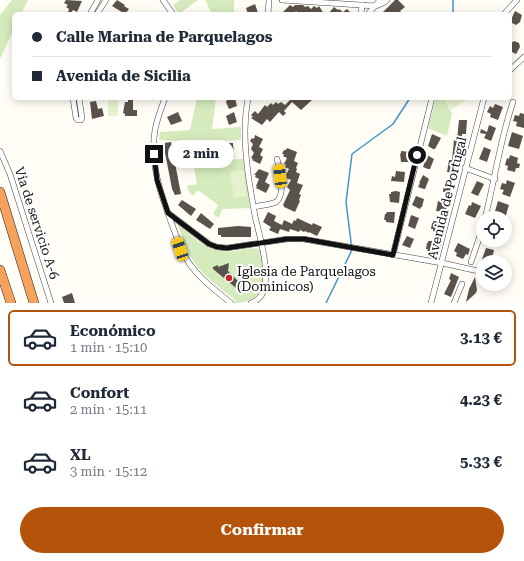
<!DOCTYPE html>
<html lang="es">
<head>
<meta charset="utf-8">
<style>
  :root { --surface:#fff; --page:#f2f2f3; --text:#1f2937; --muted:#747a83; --line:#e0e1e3; --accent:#b45309 }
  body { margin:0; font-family:"Roboto Serif",serif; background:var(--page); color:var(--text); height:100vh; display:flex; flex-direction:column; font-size:15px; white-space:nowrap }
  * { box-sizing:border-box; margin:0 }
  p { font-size:13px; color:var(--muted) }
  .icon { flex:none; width:22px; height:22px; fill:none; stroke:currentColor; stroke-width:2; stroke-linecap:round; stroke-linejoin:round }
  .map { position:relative; height:303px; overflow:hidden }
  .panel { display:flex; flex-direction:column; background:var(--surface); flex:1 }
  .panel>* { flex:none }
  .hud { position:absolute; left:12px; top:12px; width:500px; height:88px; border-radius:6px; box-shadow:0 2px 10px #0003; display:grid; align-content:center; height:88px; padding:0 20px; background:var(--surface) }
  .fabs { position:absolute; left:476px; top:211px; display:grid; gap:8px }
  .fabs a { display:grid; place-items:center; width:36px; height:36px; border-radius:50%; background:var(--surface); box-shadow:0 2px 10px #0003; font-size:20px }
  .end { position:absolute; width:18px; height:18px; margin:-9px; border:5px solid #111; background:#fff; box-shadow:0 0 0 2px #fff }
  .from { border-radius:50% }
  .bubble { position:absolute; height:28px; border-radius:14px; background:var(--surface); box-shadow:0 2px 10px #0003; font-size:13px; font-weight:700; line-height:28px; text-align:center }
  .car { position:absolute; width:12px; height:24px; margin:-12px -6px; border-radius:5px; box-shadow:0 0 3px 1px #0007; background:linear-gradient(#f5c518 24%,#345 0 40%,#f5c518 0 76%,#345 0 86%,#f5c518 0) }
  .hud b { display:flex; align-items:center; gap:14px; height:38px; font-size:15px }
  .hud b+b { border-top:1px solid var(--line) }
  .hud i { width:10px; height:10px; background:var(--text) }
  ul { padding:7px 0 0; list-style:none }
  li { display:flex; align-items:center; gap:12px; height:56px; margin:0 8px 6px; padding:0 12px; border:2px solid transparent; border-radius:6px }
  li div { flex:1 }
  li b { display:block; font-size:15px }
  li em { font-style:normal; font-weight:700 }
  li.current { border-color:var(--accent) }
  li>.icon { width:36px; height:36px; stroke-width:1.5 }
  .button { display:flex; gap:8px; margin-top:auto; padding:8px 20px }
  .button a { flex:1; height:46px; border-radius:24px; background:var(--accent); color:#fff; font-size:16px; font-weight:700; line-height:46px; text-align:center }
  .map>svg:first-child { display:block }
  .green { fill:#d5ebbd }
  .pitch { fill:#e6f2cf }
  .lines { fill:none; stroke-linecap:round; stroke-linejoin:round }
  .stream { stroke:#3f96cf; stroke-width:1.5 }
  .building { fill:#5a524d }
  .street-casing { stroke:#444; stroke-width:6 }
  .highway-casing { stroke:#222; stroke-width:10 }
  .street { stroke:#fff; stroke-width:5 }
  .highway { stroke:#f5a25d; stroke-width:9 }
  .route { stroke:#111; stroke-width:5 }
  .poi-dot { fill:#c4262e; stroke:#fff; stroke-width:1.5 }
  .labels { text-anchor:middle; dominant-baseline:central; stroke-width:4; stroke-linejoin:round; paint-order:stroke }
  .street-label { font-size:13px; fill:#111; stroke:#fff }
  .poi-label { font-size:13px; fill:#111; stroke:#fff; text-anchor:start }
</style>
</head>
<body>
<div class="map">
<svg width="524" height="303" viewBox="0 0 524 303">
  <rect width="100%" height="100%" fill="#fffdf5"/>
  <g class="green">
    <polygon points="12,0 28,0 21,14 14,14 14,29 0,59 0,15"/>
    <polygon points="180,0 198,0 179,14 173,5"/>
    <polygon points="205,0 234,0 234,14 212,14"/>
    <polygon points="197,98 216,98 212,129 241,127 241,140 217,141 218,160 243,159 250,208 222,209 219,218 213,214 218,205 198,190 193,196 189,192 187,186 197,184 190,146 183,147 181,141 159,140 160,132 190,130"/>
    <polygon points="436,98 444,98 452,114 447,136 428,128"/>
    <path d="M178 224C195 239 210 255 235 251 242 250 252 247 259 249 263 254 262 259 263 264 266 289 260 303 233 303L236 301C222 289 204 278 194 262 186 251 182 237 178 224Z"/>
  </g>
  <g class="pitch">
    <rect x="108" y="98" width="10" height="18"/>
    <polygon points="445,98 470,98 451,110 444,99"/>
    <polygon points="243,170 247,196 234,198 230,172"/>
  </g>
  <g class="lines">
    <g class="stream">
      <polyline points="453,14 453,0"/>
      <polyline points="326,303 351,252 351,242 346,202 352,154 393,124 410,98"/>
    </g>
  </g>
  <g class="building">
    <polygon points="66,0 82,1 77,12 73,10 71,13 68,12 69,9 66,7 68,5 64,3"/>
    <polygon points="117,0 125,5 124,6 129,9 125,14 112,6"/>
    <polygon points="395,0 398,0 405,7 400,11 403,14 385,14 383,12"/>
    <polygon points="255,4 258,13 248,14 246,8"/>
    <polygon points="290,5 293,7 295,5 303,5 305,7 308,6 311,9 314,6 317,8 319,6 324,14 299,14 296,11 294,14 281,14"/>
    <polygon points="334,7 338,10 339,9 343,12 347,9 350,12 349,14 328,14"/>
    <polygon points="515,11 522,15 520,22 516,25 510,22"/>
    <polygon points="514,41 519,43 520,47 516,54 510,51 510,44"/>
    <polygon points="228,98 235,98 237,106 229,109 226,102"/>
    <polygon points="288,98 312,98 312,100 301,110 292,102 284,111 286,113 283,116 279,112 270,122 267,119 262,125 251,118 253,117 251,115 255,111 258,114 265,105 267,107 271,103 273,105 276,102 278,104 281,102 285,105 290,100"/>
    <polygon points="128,100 133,100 133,110 137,110 137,116 125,116 125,114 123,113 125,102 128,102"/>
    <polygon points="96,101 98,109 102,108 104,116 92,119 90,102"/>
    <polygon points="495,104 503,107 498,120 490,117 491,114 487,112 490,106 493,108"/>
    <polygon points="178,112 182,121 171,125 167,117"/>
    <polygon points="234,112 237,122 229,125 226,116"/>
    <polygon points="520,113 524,114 524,128 516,126 517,122 513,121 515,115 519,116"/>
    <polygon points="459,120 467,120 466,134 462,134 461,153 457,152 455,173 447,172 449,160 452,160 454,140 457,140"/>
    <polygon points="489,125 496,128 491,141 484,138 486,134 480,133 481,129 487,132"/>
    <polygon points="512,132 523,136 519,149 508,146"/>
    <polygon points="432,134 441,138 435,149 433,149 428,146"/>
    <polygon points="255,135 263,139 259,147 263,149 260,155 263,157 260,164 252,160 253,159 251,158 254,153 251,149 253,144 250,141 252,138 254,139"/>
    <polygon points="171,142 181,194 175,195 172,189 164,147 164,143"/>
    <polygon points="227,143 233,143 234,157 227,157"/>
    <polygon points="484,147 491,150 487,162 479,159"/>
    <polygon points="287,148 297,152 294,161 298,163 296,168 297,169 296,172 300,174 297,183 303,185 299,194 301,195 299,200 300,201 295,212 284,207 284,206 283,205 290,190 287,187 291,180 286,178 287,176 286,175 289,169 285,167 286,165 284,164 287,158 283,156 284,154 282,154 284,150 286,150"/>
    <polygon points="401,151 410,152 409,162 401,162 400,153 401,154"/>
    <polygon points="427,155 434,159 430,169 428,169 423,167"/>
    <polygon points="510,155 518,158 517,163 520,164 519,168 516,168 515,172 507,170 508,166 505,165 507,158 509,159"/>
    <polygon points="259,169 269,173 265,182 270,185 266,193 256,188 257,186 256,186 259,179 255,177 256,175 254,175"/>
    <polygon points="396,171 405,172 404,182 391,181 392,176 395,177"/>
    <polygon points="423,175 429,179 425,189 424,189 418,187 420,183 419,183"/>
    <polygon points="448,180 452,180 450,192 443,192 444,183 446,184"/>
    <polygon points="507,180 515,183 510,197 502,194 504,190 500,189 502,183 506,184"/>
    <polygon points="477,181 484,184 478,196 471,193"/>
    <polygon points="396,191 400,192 399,203 390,202 389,194 391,194 391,192"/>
    <polygon points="416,196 424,199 422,207 421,207 420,209 412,205"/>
    <polygon points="182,200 196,209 191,216 178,205"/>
    <polygon points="438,201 447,201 446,212 436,211"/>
    <polygon points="498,201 509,205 505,218 494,215"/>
    <polygon points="472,202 481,206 475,218 465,214 469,205 471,206"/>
    <polygon points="268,212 276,216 274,221 282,225 284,220 292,224 294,220 296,221 297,218 312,225 313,223 322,227 317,236 309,232 309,233 305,231 304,232 300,230 299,232 290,229 289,232 280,229 278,234 269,230 271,227 263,222"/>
    <polygon points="387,212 395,212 394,223 386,222 386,220 384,220 385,214 386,214"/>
    <polygon points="201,213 214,224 210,229 196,220"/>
    <polygon points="411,215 419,218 415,229 408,226"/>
    <polygon points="433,221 442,222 442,224 446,224 445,230 441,230 441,232 438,233 433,231 433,229 431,229 432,223 433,223"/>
    <polygon points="238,226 251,227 251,237 221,237 221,235 218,235 218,228"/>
    <polygon points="407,236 414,239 410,248 402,245"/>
    <polygon points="428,241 434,241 436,242 436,244 441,244 437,258 431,257 432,252 427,251 428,249 426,249 427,243 428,243"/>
    <polygon points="458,243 470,249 468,255 466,254 463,259 456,256 457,253 454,251"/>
    <polygon points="486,248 494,250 491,262 481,262"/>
    <polygon points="229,263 228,271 247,290 242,292 237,288 236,288 213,269 213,267 218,265 218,267"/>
    <polygon points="451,273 459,277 451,297 444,294 451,280 449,279"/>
    <polygon points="475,277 477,290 476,293 466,302 469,289"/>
    <polygon points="72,293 75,303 64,303 62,297"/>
  </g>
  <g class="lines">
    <defs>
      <g id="street">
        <polyline points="163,0 173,14"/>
        <polyline points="282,0 376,6 385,2 387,0"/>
        <polyline points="90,14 98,0"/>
        <polyline points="97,14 106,0"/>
        <polyline points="268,14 269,0"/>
        <polyline points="361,14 362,5"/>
        <polyline points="368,14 380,0"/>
        <polyline points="504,14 517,0"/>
        <polyline points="510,70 524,57"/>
        <polyline points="73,98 76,118 78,120 81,120 82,118 79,98"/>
        <path d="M165 98C161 109 157 119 155 130 148 171 168 212 181 249 192 273 211 287 231 303"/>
        <path d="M248 98C246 109 245 120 245 131 245 160 250 188 255 216 260 238 268 263 265 285 264 294 259 300 251 303"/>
        <polyline points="0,151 10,174 51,303"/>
        <polyline points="465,168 495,179"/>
        <path d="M254 207C260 205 270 205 276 202 286 195 280 168 277 159"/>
        <polyline points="168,213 209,244 217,247 227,248 287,239 303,239 442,263 483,272"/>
        <path d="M485 218C495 179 500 140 513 102"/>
        <polyline points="393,255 432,98"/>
        <polyline points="471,262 483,227"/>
        <polyline points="431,303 484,98"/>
        <polyline points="454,303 462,284"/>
      </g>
      <g id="highway">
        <polyline points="0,192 34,303"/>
        <polyline points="0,270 11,303"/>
      </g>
    </defs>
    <use href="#street" class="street-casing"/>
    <use href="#highway" class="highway-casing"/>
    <use href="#street" class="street"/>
    <use href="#highway" class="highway"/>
  </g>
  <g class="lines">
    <polyline class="route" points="154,154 157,180 168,213 209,244 217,247 227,248 287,239 304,239 393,255 417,155"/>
  </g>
  <circle class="poi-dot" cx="229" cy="278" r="4"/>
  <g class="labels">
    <g class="street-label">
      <text transform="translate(447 198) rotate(-76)">Avenida de Portugal</text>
      <text transform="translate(37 223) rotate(72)">Vía de servicio A-6</text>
    </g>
    <g class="poi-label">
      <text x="237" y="271">Iglesia de Parquelagos<tspan x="237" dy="15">(Dominicos)</tspan></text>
    </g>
  </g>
</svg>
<div class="fabs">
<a><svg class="icon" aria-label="locate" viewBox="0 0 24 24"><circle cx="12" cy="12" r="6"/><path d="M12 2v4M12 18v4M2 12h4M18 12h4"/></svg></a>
<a><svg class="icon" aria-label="layers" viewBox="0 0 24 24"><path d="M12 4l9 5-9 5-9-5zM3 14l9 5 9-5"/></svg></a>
</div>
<i class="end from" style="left:417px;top:155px"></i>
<i class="end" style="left:154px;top:154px"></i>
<div class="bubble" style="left:168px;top:140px;width:66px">2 min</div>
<i class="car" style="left:280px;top:176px;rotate:353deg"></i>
<i class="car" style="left:180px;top:249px;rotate:342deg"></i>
<div class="hud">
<b><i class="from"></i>Calle Marina de Parquelagos</b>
<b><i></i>Avenida de Sicilia</b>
</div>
</div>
<section class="panel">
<ul>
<li class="current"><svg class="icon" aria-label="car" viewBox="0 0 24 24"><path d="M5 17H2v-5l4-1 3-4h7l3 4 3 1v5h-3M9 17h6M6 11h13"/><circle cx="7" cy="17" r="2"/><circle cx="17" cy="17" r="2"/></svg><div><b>Económico</b><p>1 min · 15:10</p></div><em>3.13 €</em></li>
<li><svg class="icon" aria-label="car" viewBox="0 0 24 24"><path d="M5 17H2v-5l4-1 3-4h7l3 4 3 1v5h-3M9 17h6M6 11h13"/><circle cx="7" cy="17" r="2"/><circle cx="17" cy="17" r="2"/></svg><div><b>Confort</b><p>2 min · 15:11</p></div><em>4.23 €</em></li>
<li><svg class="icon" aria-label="car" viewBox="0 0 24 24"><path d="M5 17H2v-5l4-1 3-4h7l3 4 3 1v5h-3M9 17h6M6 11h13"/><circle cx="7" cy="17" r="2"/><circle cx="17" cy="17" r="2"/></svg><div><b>XL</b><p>3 min · 15:12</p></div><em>5.33 €</em></li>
</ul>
<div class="button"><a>Confirmar</a></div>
</section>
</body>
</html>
